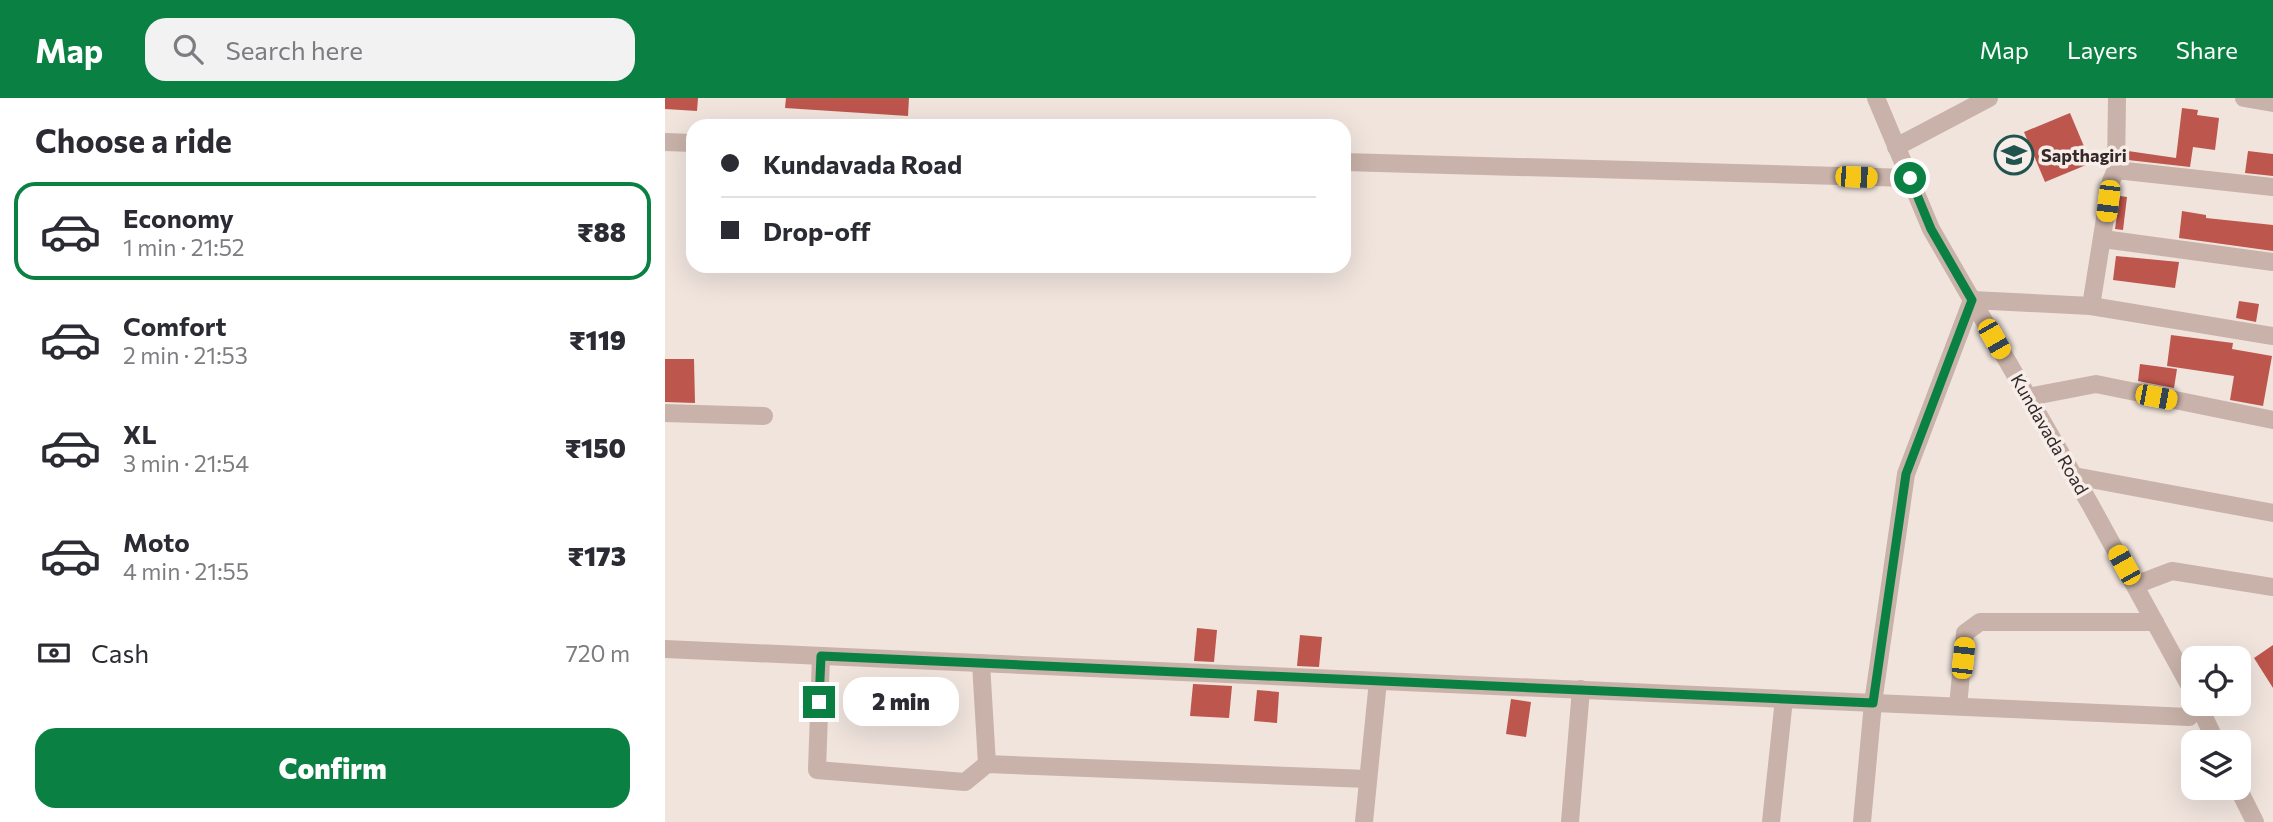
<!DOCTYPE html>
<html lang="en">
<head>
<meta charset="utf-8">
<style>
  :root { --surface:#fff; --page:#f2f2f3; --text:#2b2b33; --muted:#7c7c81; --line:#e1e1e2; --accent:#0b8043 }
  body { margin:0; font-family:Commissioner,sans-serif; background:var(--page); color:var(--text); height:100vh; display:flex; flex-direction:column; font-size:26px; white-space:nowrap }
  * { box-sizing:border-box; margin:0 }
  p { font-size:23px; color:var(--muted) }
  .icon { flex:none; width:38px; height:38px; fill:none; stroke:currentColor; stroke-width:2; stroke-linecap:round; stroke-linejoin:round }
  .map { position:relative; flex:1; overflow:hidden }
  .panel { display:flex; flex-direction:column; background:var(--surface); width:665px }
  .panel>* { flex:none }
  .hud { position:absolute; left:21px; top:21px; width:665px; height:154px; border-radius:21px; box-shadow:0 7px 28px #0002; display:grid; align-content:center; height:154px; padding:0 35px; background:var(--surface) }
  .buttons { position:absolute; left:1516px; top:548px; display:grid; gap:14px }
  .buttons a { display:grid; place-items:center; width:70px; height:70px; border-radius:14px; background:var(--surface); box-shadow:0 7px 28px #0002; font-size:35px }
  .end { position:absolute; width:32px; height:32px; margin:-16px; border:9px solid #0b8043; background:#fff; box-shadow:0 0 0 4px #fff }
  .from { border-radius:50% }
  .bubble { position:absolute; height:49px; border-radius:21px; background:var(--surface); box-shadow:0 7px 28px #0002; font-size:23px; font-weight:800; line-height:49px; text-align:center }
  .car { position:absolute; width:21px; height:42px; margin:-21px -10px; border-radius:9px; box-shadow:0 0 5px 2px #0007; background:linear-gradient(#f5c518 24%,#345 0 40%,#f5c518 0 76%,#345 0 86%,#f5c518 0) }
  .hud b { display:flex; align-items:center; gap:24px; height:66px; font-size:26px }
  .hud b+b { border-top:2px solid var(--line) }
  .hud i { width:18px; height:18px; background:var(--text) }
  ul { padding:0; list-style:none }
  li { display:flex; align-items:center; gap:21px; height:98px; margin:0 14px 10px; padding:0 21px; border:4px solid transparent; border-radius:21px }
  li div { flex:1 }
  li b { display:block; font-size:26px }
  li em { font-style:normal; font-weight:800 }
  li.current { border-color:var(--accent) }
  li>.icon { width:63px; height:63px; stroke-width:1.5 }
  h2 { padding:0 35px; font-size:32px; line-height:84px }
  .pay { display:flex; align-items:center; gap:18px; height:77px; padding:0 35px; font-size:26px }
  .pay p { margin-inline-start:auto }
  .button { display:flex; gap:14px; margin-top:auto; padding:14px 35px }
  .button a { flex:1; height:80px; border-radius:21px; background:var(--accent); color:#fff; font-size:28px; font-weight:800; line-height:80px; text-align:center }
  header { display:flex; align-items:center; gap:42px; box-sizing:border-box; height:98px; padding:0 35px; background:var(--accent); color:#fff }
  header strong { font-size:33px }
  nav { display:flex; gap:38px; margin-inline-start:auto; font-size:24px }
  .search { width:490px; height:63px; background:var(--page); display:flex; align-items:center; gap:18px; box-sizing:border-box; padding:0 24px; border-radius:21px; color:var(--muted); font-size:26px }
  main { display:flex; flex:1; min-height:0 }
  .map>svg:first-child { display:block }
  .building { fill:#bd564d }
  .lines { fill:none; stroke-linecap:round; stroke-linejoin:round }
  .minor { stroke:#c8b2a9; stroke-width:18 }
  .tertiary { stroke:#c8b2a9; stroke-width:18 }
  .route { stroke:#0b8043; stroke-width:9 }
  .labels { text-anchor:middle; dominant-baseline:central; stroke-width:7; stroke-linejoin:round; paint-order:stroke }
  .poi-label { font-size:18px; font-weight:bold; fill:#352a29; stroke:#f8eee9; text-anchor:start }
  .street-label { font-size:18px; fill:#352a29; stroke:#f8eee9 }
</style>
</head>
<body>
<header>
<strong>Map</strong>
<div class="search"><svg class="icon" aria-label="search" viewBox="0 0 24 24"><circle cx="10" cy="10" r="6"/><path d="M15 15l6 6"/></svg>Search here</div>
<nav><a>Map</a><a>Layers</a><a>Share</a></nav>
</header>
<main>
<section class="panel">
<h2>Choose a ride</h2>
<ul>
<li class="current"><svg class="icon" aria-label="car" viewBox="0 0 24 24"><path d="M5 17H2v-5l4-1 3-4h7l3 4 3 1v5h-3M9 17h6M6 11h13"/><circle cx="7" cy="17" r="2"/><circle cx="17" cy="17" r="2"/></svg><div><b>Economy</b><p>1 min · 21:52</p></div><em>₹88</em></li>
<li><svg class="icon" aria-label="car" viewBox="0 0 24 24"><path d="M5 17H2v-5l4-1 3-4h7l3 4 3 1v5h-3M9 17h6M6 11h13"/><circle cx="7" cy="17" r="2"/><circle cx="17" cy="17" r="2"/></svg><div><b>Comfort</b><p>2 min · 21:53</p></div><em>₹119</em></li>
<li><svg class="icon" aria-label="car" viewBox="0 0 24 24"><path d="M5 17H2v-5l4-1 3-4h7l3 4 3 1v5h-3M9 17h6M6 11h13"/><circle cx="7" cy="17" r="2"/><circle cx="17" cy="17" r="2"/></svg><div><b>XL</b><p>3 min · 21:54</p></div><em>₹150</em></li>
<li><svg class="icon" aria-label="car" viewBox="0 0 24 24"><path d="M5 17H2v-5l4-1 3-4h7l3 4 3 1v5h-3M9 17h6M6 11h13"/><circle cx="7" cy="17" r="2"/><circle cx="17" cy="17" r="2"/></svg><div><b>Moto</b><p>4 min · 21:55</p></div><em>₹173</em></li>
</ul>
<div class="pay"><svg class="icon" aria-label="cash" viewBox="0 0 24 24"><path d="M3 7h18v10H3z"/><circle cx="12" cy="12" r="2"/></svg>Cash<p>720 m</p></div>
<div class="button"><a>Confirm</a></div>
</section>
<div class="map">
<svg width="1608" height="724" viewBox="0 0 1608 724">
  <rect width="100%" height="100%" fill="#f0e4dd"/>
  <g class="building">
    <polygon points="0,0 33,0 32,13 0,11"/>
    <polygon points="121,0 244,0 243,18 120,10"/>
    <polygon points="1517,10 1533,12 1532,17 1554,20 1550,52 1528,49 1525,69 1463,62 1463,53 1511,60"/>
    <polygon points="1405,15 1426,65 1380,84 1359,34"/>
    <polygon points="1583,53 1608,56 1608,78 1580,75"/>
    <polygon points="1455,98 1462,99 1458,132 1450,131"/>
    <polygon points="1517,113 1541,117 1541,120 1608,127 1608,153 1514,140"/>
    <polygon points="1451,158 1514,164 1510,190 1448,182"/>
    <polygon points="1574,203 1594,206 1591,224 1571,220"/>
    <polygon points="1506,237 1568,245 1567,251 1607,258 1598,308 1565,302 1569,278 1502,268"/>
    <polygon points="0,261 29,261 30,305 0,304"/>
    <polygon points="1475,266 1512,271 1509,290 1473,283"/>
    <polygon points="532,530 552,532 549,564 529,563"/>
    <polygon points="635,537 657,539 654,569 632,568"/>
    <polygon points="1608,547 1608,590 1589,560"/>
    <polygon points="528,586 567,588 564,620 525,618"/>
    <polygon points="592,592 614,594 612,625 589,623"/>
    <polygon points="846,601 866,604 861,639 841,636"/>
  </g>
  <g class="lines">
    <g class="minor">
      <polyline points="1579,0 1608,5"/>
      <polyline points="1451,72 1608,89"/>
      <polyline points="1438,141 1608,164"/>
      <polyline points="1426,208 1446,83 1451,72 1452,0"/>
      <polyline points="1363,299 1431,286 1608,322"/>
      <polyline points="0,315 99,318"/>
      <polyline points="1409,378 1608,415"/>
      <polyline points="1470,487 1507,473 1608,489"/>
      <polyline points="156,558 152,672 300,684 322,666 703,681"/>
      <polyline points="316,565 322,666"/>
      <polyline points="1293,608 1300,535 1315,524 1490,524"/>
      <polyline points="699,724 713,583"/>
      <polyline points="905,724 916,591"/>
      <polyline points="1106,724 1119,601"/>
      <polyline points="1197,724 1208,605 1241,376 1307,202 1426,208 1608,238"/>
    </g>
    <g class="tertiary">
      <polyline points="1211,0 1266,131 1425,406 1528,594"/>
      <polyline points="0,44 28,45"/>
      <polyline points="1231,49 1324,0"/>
      <polyline points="679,64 1245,80"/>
      <polyline points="0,551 1524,619"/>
      <polyline points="1533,606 1551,644"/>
      <polyline points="1573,690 1590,724"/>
    </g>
  </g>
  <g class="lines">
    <polyline class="route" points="154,604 156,558 1208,605 1241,376 1307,202 1266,131 1245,80"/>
  </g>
  <defs>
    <symbol id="school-ring" viewBox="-11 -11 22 22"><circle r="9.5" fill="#f8eee9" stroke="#21544f" stroke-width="1.5"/><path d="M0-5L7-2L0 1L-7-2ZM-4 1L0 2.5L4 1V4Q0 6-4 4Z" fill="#21544f"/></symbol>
  </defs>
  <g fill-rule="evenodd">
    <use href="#school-ring" x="1327" y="35" width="44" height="44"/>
  </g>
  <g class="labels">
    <g class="poi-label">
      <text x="1376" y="57">Sapthagiri</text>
    </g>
    <g class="street-label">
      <text transform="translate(1385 336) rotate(60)">Kundavada Road</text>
    </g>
  </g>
</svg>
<div class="buttons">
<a><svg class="icon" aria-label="locate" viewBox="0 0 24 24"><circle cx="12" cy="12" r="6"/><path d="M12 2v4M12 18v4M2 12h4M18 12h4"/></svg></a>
<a><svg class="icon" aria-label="layers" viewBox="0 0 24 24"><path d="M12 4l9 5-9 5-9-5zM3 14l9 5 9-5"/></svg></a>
</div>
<i class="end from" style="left:1245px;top:80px"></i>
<i class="end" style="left:154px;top:604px"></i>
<div class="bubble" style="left:178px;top:579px;width:116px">2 min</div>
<i class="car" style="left:1191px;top:79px;rotate:92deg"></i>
<i class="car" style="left:1443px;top:103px;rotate:187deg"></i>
<i class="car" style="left:1329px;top:241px;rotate:150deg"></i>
<i class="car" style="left:1491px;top:299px;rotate:101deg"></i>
<i class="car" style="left:1459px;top:467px;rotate:331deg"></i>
<i class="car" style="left:1298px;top:560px;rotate:6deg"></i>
<div class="hud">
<b><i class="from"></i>Kundavada Road</b>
<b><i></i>Drop-off</b>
</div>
</div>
</main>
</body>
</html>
